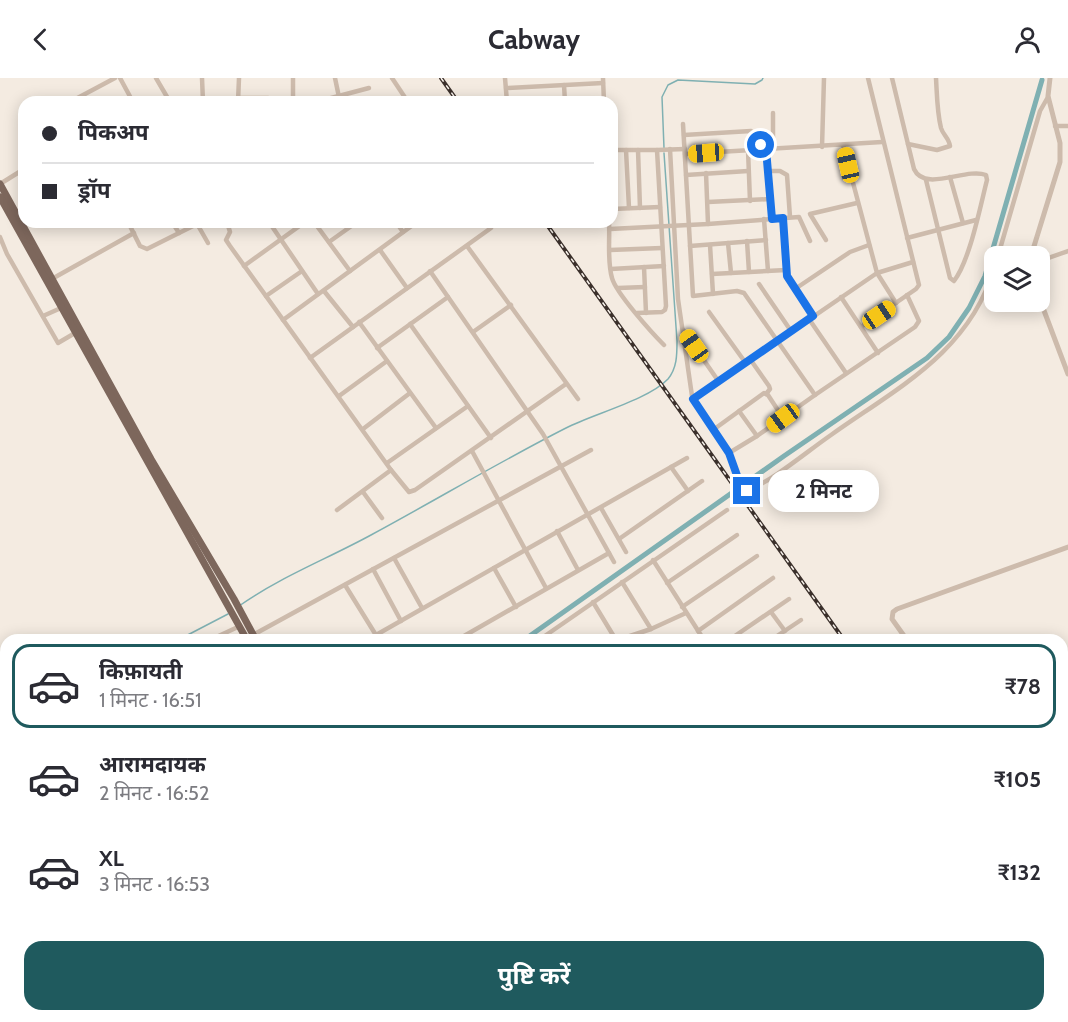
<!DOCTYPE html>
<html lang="hi">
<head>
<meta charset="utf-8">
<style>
  :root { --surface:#fff; --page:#f7f7f7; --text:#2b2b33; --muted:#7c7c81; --line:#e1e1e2; --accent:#1f5a5e }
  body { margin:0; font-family:Cabin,"Noto Sans Devanagari",sans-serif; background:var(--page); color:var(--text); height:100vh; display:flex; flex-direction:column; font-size:22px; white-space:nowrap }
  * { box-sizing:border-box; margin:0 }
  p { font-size:20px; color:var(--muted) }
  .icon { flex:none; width:33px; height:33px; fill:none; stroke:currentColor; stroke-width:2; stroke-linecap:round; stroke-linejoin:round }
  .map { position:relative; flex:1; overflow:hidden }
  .details { position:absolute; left:0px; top:556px; width:1068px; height:388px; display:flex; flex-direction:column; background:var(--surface); border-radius:18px 18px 0 0; box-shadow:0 3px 15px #0003 }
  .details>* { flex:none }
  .hud { position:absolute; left:18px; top:18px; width:600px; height:132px; border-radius:18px; box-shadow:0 3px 15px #0003; display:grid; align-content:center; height:132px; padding:0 24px; background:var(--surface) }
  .fabs { position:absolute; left:984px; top:168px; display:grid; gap:12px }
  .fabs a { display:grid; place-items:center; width:66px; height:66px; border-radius:12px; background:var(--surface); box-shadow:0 3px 15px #0003; font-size:30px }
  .end { position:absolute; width:27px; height:27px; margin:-14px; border:8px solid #1a73e8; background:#fff; box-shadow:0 0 0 3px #fff }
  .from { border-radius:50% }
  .bubble { position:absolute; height:42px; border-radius:18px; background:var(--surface); box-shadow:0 3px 15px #0003; font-size:20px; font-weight:700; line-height:42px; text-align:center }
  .car { position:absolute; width:18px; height:36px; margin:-18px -9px; border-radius:8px; box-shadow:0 0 4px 2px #0007; background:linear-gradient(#f5c518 24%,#345 0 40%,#f5c518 0 76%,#345 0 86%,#f5c518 0) }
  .hud b { display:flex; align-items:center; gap:21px; height:57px; font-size:22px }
  .hud b+b { border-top:2px solid var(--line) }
  .hud i { width:15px; height:15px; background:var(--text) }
  ul { padding:10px 0 0; list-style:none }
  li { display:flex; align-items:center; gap:18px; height:84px; margin:0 12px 9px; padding:0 12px; border:3px solid transparent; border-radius:18px }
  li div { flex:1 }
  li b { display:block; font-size:22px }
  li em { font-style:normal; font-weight:700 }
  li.selected { border-color:var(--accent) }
  li>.icon { width:54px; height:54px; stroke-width:1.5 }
  .button { display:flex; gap:12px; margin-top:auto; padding:12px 24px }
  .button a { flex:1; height:69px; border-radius:18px; background:var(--accent); color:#fff; font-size:24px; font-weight:700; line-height:69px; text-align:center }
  header { display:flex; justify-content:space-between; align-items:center; height:78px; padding:0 24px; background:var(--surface); font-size:27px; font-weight:700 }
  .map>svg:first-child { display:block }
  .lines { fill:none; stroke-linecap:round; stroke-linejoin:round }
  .stream { stroke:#7fb0b2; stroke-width:1.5 }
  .canal { stroke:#7fb0b2; stroke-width:5 }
  .minor { stroke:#cdbbac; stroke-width:4.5 }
  .tertiary { stroke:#cdbbac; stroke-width:5 }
  .primary { stroke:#7d675c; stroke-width:7 }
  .rail-casing { stroke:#3b302b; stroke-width:4 }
  .rail { stroke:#fbf5ee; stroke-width:1.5; stroke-dasharray:4.5; stroke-linecap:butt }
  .route { stroke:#1a73e8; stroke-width:8 }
</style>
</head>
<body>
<header><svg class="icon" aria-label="back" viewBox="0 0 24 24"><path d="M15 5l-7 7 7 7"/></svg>Cabway<svg class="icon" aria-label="person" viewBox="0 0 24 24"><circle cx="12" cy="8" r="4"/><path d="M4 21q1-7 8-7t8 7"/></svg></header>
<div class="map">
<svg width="1068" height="944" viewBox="0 0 1068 944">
  <rect width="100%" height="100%" fill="#f4ebe1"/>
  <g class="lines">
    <g class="stream">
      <polyline points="664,70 662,19 668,7 678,2 755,6 762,2 763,0"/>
      <path d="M239 528C280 499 327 481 371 457 436 422 499 384 566 350 593 336 648 322 668 301 677 290 677 277 677 263L664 75"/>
      <polyline points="178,562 228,536"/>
      <polyline points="0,649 6,646"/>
    </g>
    <g class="canal">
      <polyline points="524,562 784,378 927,280 949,259 969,230 985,198 1042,2"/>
      <polyline points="105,944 107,939"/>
    </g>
    <g class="minor">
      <polyline points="120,0 133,24"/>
      <polyline points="156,0 170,24"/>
      <polyline points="202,0 203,24"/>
      <polyline points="293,0 293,24"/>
      <polyline points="335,0 340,24"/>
      <polyline points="392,0 408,24"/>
      <polyline points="505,0 507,24"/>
      <polyline points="603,0 604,24"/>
      <path d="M892 0 914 91C925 115 966 89 986 97L987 102C980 129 970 182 954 203L950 200 926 102"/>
      <polyline points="564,7 565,24"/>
      <polyline points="506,10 603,5"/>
      <polyline points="238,20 268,20 270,24"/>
      <polyline points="33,23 34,24"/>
      <polyline points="70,24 115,0"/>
      <polyline points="238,24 239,0"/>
      <polyline points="316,24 369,10"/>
      <polyline points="773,35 773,71"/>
      <polyline points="683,46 693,218 737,213 744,215 815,317"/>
      <polyline points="1055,48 1068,48"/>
      <polyline points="684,57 751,53 763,71"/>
      <path d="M908 66 937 72 950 68C949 60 943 57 941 50 937 34 937 17 936 0"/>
      <polyline points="843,67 877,195 896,225"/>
      <polyline points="822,69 824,0"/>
      <path d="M670 71 678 221 692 318 729 375 739 403 747 413C775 401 805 375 831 357 897 310 970 274 994 190"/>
      <polyline points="766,71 772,141"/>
      <polyline points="612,72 657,72 666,228 665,232 662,234 637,235"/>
      <polyline points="626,72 629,130"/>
      <polyline points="638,72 640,130"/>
      <polyline points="657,72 685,71"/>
      <polyline points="748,72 750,123"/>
      <polyline points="685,76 882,64"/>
      <polyline points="767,93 780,93 787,97 790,139"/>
      <polyline points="706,95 708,146"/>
      <polyline points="686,97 748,93"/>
      <polyline points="950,99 963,145"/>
      <polyline points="0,106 24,91"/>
      <polyline points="708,124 770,121"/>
      <polyline points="612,131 660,129"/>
      <polyline points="783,140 787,198 813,238"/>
      <polyline points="764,141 768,193"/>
      <polyline points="128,144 140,168 147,171 197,146"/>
      <polyline points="172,144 179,155"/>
      <polyline points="196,144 208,165"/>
      <polyline points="227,144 230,154 226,162 230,168 391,392 409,414 415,412 566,306"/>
      <polyline points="269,144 318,216"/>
      <polyline points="314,144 350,193"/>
      <polyline points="396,144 403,154"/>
      <path d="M609 144C610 162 607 183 612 200 616 215 652 255 664 267"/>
      <polyline points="610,151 708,146 799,139 810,163"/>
      <polyline points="0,159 7,176 58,265 75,255"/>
      <polyline points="907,160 976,142"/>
      <polyline points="826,162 810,136 857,125"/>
      <polyline points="747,163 749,194"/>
      <polyline points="329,164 357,144"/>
      <polyline points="728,165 731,195"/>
      <polyline points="710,167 713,216"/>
      <polyline points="467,168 578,321"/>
      <polyline points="690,168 766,162"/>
      <polyline points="380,172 407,210"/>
      <polyline points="610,172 662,170"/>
      <polyline points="998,178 1040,33 1048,19"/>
      <polyline points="1040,183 1068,173"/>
      <polyline points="244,188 305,144"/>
      <polyline points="644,189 646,235"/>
      <polyline points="611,191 664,188"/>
      <polyline points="430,193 543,356 614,484"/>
      <polyline points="712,196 786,192"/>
      <polyline points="50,202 134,155"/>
      <polyline points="759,206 791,253"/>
      <polyline points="618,210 645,209"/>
      <polyline points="795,211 850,174 869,167"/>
      <polyline points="324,213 353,249"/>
      <polyline points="266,218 302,193"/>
      <polyline points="841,219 878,275"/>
      <polyline points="709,234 745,284"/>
      <polyline points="43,238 61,230"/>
      <polyline points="809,241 846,295"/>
      <polyline points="283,242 417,144"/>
      <polyline points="359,244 436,350"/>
      <polyline points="410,246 491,360"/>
      <polyline points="861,249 916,211 919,207 868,0"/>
      <polyline points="683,252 719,304"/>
      <polyline points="473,254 511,227"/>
      <polyline points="377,270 448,219"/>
      <polyline points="310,280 491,150 493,144"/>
      <polyline points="750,281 769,308 770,311 766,316"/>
      <polyline points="339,318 387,283"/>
      <polyline points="693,321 877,195 913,184"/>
      <polyline points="739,333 757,358"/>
      <polyline points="363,351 410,315"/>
      <polyline points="713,352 764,315 768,317 783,340"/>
      <polyline points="472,373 546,510"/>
      <polyline points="729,375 757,358 815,317 915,249 919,243 907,217"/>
      <polyline points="387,385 468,328"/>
      <polyline points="671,389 688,413"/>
      <polyline points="363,414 382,440"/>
      <polyline points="601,430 626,474"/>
      <polyline points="337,432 391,392"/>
      <polyline points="557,453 578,492"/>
      <polyline points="619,461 702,403"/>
      <polyline points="394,480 422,530"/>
      <polyline points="653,482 704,562"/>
      <polyline points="494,490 516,529"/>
      <polyline points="373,491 401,543"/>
      <polyline points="622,504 651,551"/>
      <polyline points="667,505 737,457"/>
      <polyline points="345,507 379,562"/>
      <polyline points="593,524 616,562"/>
      <polyline points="682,529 757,478"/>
      <polyline points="771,534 785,553"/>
      <polyline points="698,553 773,500"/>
      <polyline points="376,557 687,380"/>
      <polyline points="251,558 591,372"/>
      <polyline points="210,562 240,548"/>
      <polyline points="457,562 609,475"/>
      <polyline points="539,562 727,432"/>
      <polyline points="618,562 651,551 686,535"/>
      <polyline points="729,562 789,521"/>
      <polyline points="771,562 801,542"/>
      <polyline points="0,663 6,660"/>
      <polyline points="0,800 6,807"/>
      <polyline points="0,848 6,843"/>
      <polyline points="0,881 6,876"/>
      <polyline points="1062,906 1068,914"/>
      <polyline points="445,939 448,944"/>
      <polyline points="466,939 469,944"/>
      <polyline points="895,939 897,944"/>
      <polyline points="979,939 981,944"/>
      <polyline points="1041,939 1044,944"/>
      <polyline points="97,944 98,939"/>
      <polyline points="116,944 117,939"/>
      <polyline points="859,944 868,939"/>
      <polyline points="873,944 879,939"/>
    </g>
    <g class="tertiary">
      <polyline points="1031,178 1060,84 1060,65 1048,18 1050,0"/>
      <polyline points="1040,222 1068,296"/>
      <polyline points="907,562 892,541 893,534 897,531 1068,469"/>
      <polyline points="1062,826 1068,833"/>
    </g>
    <g class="primary">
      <polyline points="0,106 151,381 234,521 256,562"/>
      <polyline points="0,119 247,562"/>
      <polyline points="452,939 454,944"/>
      <polyline points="460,939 463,944"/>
    </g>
    <defs>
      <g id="rail">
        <polyline points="441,0 458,24"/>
        <polyline points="545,144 844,562"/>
        <polyline points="1062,879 1068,887"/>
        <polyline points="0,913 6,913"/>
        <polyline points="239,939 270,944"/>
      </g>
    </defs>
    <use href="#rail" class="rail-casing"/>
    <use href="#rail" class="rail"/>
  </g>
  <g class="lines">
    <polyline class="route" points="747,413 739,403 729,375 693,321 813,238 787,198 783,140 772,141 766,71 763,72 761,67"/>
  </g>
</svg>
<div class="fabs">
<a><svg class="icon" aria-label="layers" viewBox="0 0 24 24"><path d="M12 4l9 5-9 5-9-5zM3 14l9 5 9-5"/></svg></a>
</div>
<i class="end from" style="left:761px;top:67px"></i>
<i class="end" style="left:747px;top:413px"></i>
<div class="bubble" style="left:768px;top:392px;width:111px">2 मिनट</div>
<i class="car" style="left:706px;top:75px;rotate:266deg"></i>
<i class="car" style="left:848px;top:87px;rotate:347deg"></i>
<i class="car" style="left:879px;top:237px;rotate:56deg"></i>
<i class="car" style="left:694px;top:268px;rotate:325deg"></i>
<i class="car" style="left:783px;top:340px;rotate:234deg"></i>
<div class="hud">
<b><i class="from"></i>पिकअप</b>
<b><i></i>ड्रॉप</b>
</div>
<section class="details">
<ul>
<li class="selected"><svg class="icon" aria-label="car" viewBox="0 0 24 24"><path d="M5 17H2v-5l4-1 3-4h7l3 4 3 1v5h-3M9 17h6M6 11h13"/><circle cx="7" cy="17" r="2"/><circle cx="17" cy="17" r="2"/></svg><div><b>किफ़ायती</b><p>1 मिनट · 16:51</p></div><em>₹78</em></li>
<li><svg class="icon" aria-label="car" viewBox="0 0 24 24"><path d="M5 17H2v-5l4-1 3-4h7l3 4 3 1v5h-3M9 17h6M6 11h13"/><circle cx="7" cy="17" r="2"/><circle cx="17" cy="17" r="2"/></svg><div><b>आरामदायक</b><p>2 मिनट · 16:52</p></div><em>₹105</em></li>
<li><svg class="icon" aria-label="car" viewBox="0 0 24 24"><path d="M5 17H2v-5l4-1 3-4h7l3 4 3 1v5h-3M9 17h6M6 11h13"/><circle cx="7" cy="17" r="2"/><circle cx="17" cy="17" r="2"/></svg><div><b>XL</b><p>3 मिनट · 16:53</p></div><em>₹132</em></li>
</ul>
<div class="button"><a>पुष्टि करें</a></div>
</section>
</div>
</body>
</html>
